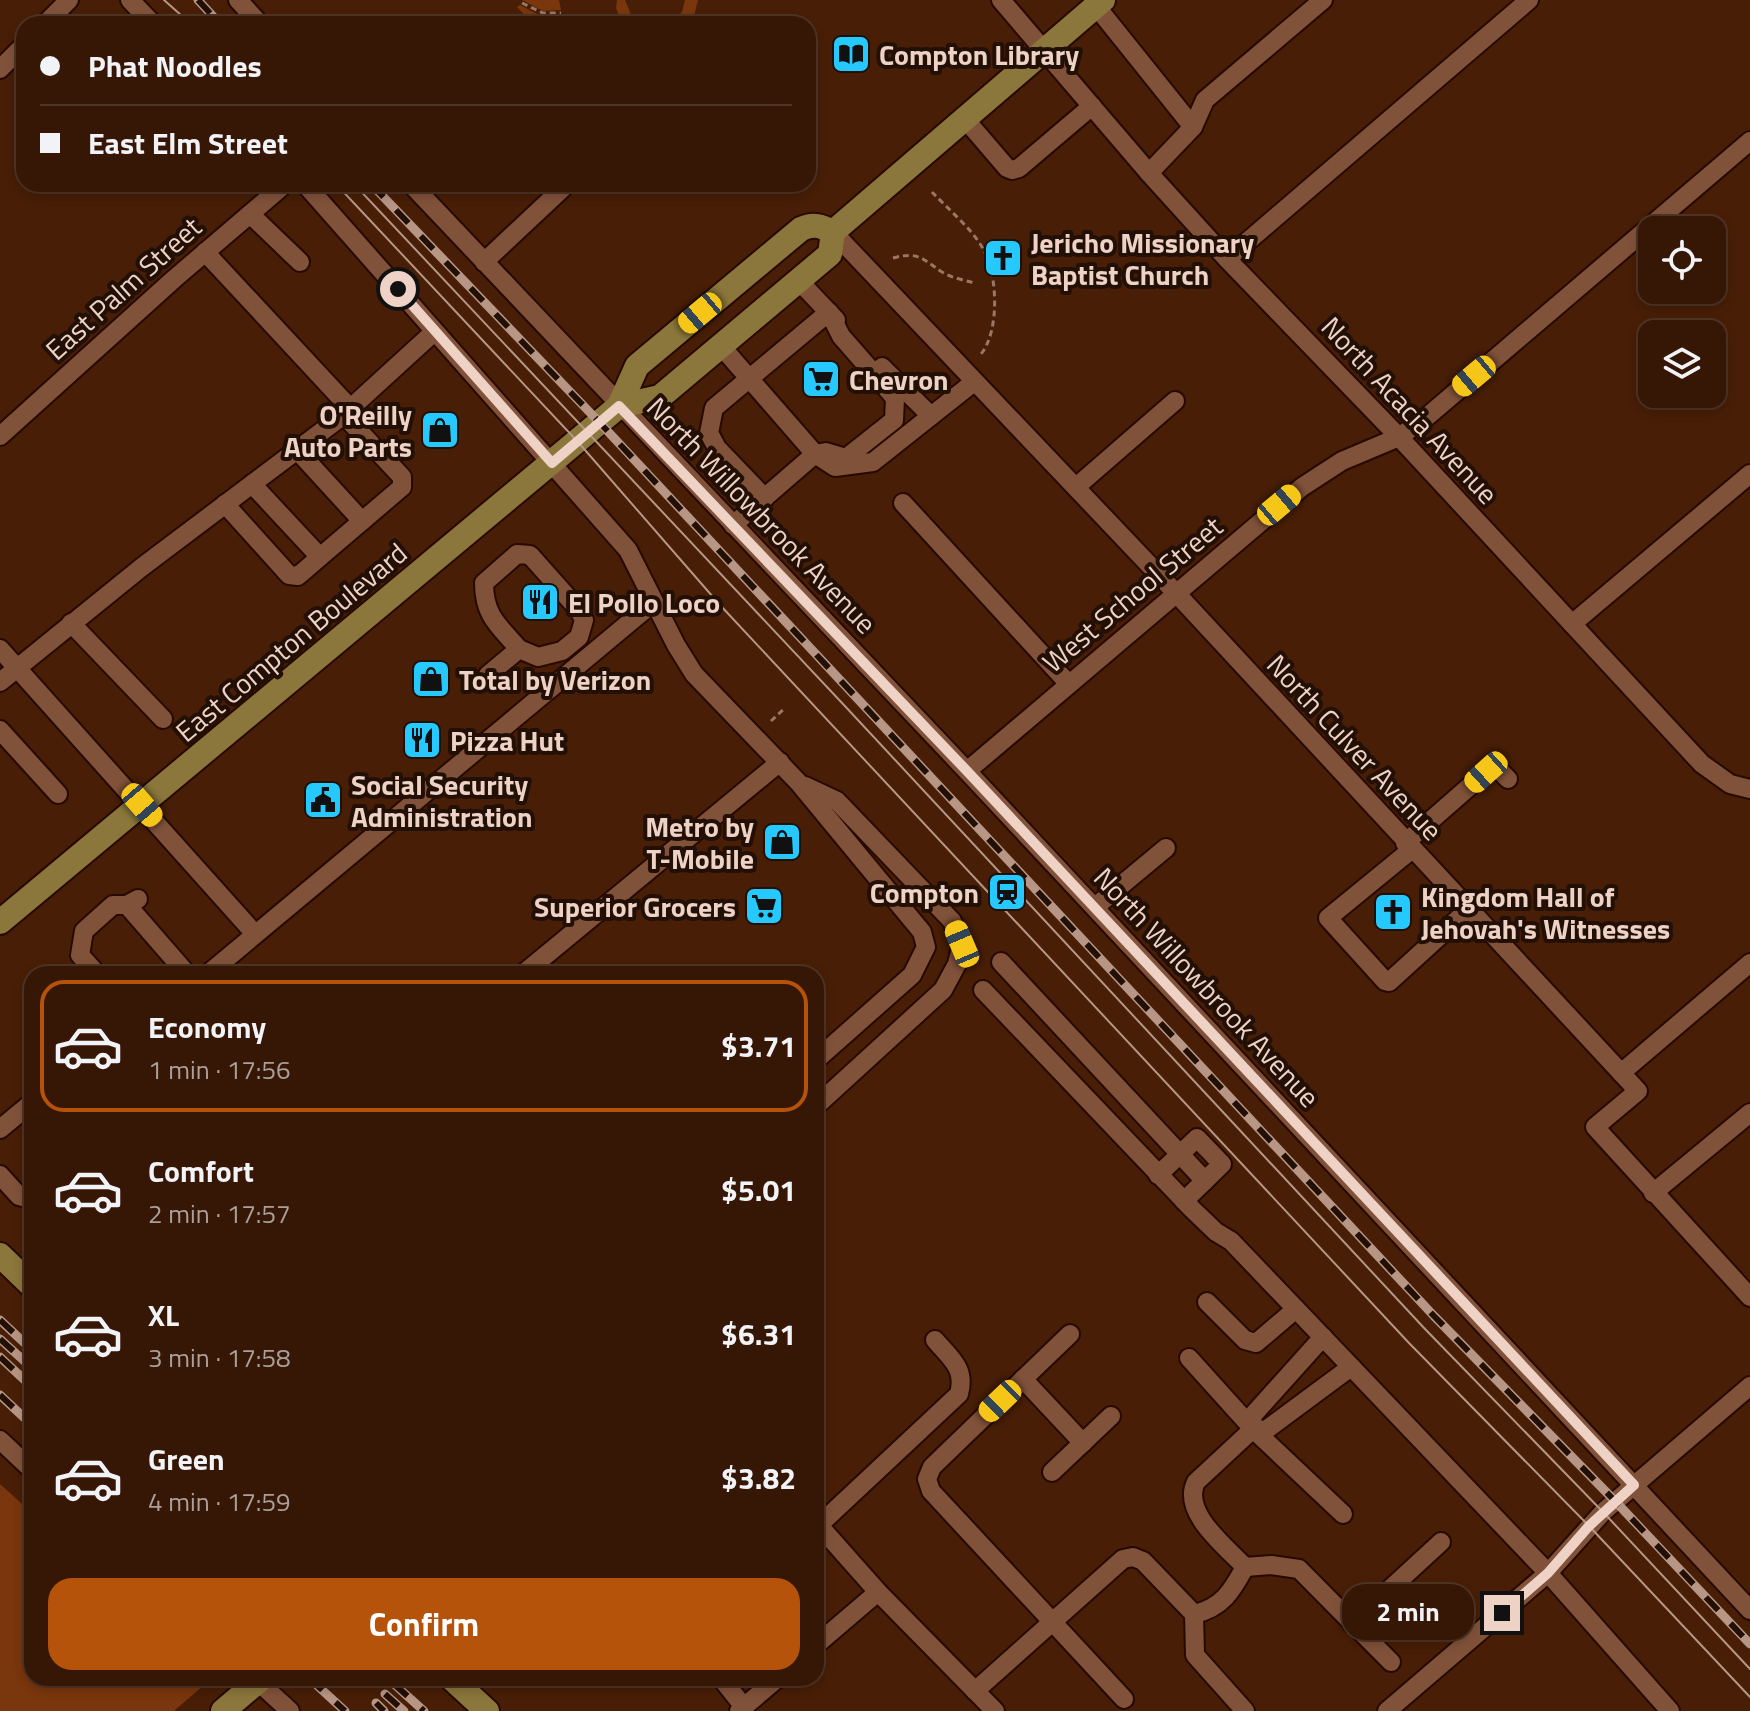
<!DOCTYPE html>
<html lang="en">
<head>
<meta charset="utf-8">
<style>
  :root { --surface:#361604; --page:#412313; --text:#f1f3f6; --muted:#aa9f9a; --line:#503526; --accent:#b45309 }
  body { margin:0; font-family:"Titillium Web",sans-serif; background:var(--page); color:var(--text); height:100vh; display:flex; flex-direction:column; font-size:30px; white-space:nowrap }
  * { box-sizing:border-box; margin:0 }
  p { font-size:26px; color:var(--muted) }
  .icon { flex:none; width:44px; height:44px; fill:none; stroke:currentColor; stroke-width:2; stroke-linecap:round; stroke-linejoin:round }
  .map { position:relative; flex:1; overflow:hidden }
  .drawer { position:absolute; left:24px; top:966px; width:800px; height:720px; display:flex; flex-direction:column; background:var(--surface); border-radius:24px; box-shadow:0 4px 12px #0003,0 0 0 2px var(--line) }
  .drawer>* { flex:none }
  .guide { position:absolute; left:16px; top:16px; width:800px; height:176px; border-radius:24px; box-shadow:0 4px 12px #0003,0 0 0 2px var(--line); display:grid; align-content:center; height:176px; padding:0 24px; background:var(--surface) }
  .buttons { position:absolute; left:1638px; top:216px; display:grid; gap:16px }
  .buttons a { display:grid; place-items:center; width:88px; height:88px; border-radius:16px; background:var(--surface); box-shadow:0 4px 12px #0003,0 0 0 2px var(--line); font-size:40px }
  .end { position:absolute; width:36px; height:36px; margin:-18px; border:10px solid #eed2c5; background:#111; box-shadow:0 0 0 4px #111 }
  .from { border-radius:50% }
  .bubble { position:absolute; height:56px; border-radius:24px; background:var(--surface); box-shadow:0 4px 12px #0003,0 0 0 2px var(--line); font-size:26px; font-weight:700; line-height:56px; text-align:center }
  .car { position:absolute; width:24px; height:48px; margin:-24px -12px; border-radius:10px; box-shadow:0 0 6px 2px #0007; background:linear-gradient(#f5c518 24%,#345 0 40%,#f5c518 0 76%,#345 0 86%,#f5c518 0) }
  .guide b { display:flex; align-items:center; gap:28px; height:76px; font-size:30px }
  .guide b+b { border-top:2px solid var(--line) }
  .guide i { width:20px; height:20px; background:var(--text) }
  ul { padding:14px 0 0; list-style:none }
  li { display:flex; align-items:center; gap:24px; height:132px; margin:0 16px 12px; padding:0 8px; border:4px solid transparent; border-radius:24px }
  li div { flex:1 }
  li b { display:block; font-size:30px }
  li em { font-style:normal; font-weight:700 }
  li.active { border-color:var(--accent) }
  li>.icon { width:72px; height:72px; stroke-width:1.5 }
  .button { display:flex; gap:16px; margin-top:auto; padding:16px 24px }
  .button a { flex:1; height:92px; border-radius:24px; background:var(--accent); color:#fff; font-size:32px; font-weight:700; line-height:92px; text-align:center }
  .map>svg:first-child { display:block }
  .green { fill:#7a360c }
  .lines { fill:none; stroke-linecap:round; stroke-linejoin:round }
  .minor-casing { stroke:#280900; stroke-width:22 }
  .major-casing { stroke:#280900; stroke-width:28 }
  .path { stroke:#9a7764; stroke-width:3; stroke-dasharray:6 4; stroke-linecap:butt }
  .minor { stroke:#81523a; stroke-width:18 }
  .major { stroke:#8b773b; stroke-width:24 }
  .tram { stroke:#b79685; stroke-width:2 }
  .rail-casing { stroke:#b79685; stroke-width:9 }
  .rail { stroke:#220f06; stroke-width:6; stroke-dasharray:18; stroke-linecap:butt }
  .route { stroke:#eed2c5; stroke-width:10 }
  .labels { text-anchor:middle; dominant-baseline:central; stroke-width:8; stroke-linejoin:round; paint-order:stroke }
  .poi-label { font-size:28px; font-weight:bold; fill:#eed2c5; stroke:#220f06; text-anchor:start }
  .street-label { font-size:28px; fill:#eed2c5; stroke:#220f06 }
</style>
</head>
<body>
<div class="map">
<svg width="1750" height="1711" viewBox="0 0 1750 1711">
  <rect width="100%" height="100%" fill="#481e06"/>
  <g class="green">
    <polygon points="522,0 559,0 561,10 543,11"/>
    <polygon points="617,0 625,0 632,17 641,24 622,24 616,8"/>
    <polygon points="685,0 698,0 692,24 670,24 682,12"/>
    <polygon points="520,5 539,15 562,16 565,24 533,24 517,7"/>
    <polygon points="0,1484 32,1513 32,1678 212,1678 174,1711 0,1711"/>
  </g>
  <g class="lines">
    <defs>
      <g id="minor">
        <polyline points="130,0 153,24"/>
        <polyline points="238,0 260,24"/>
        <polyline points="1001,0 1149,173 1227,259 1399,437 1702,764 1730,784 1750,789"/>
        <polyline points="1096,6 1193,127"/>
        <polyline points="45,24 69,0"/>
        <polyline points="0,69 24,45"/>
        <polyline points="965,119 1007,168 1012,170 1019,168 1092,106"/>
        <polyline points="1149,173 1193,127 1205,100 1323,0"/>
        <polyline points="305,184 628,550 676,645 694,674 799,783 922,932 926,947 912,975 816,1060"/>
        <polyline points="411,184 967,771 1750,1610"/>
        <polyline points="250,214 300,262"/>
        <polyline points="833,232 1176,593 1638,1091 1595,1127 1750,1297"/>
        <polyline points="205,252 350,408"/>
        <polyline points="1227,259 1529,0"/>
        <polyline points="484,262 564,187"/>
        <polyline points="799,281 836,320"/>
        <polyline points="721,346 815,454 835,467 873,462 974,382"/>
        <polyline points="882,367 931,416"/>
        <polyline points="0,436 174,279 285,184"/>
        <polyline points="297,450 362,521"/>
        <polyline points="252,484 320,557 402,487 402,477 343,414"/>
        <polyline points="1076,487 1175,401"/>
        <polyline points="903,503 1068,683"/>
        <polyline points="225,504 289,575 298,576 320,557"/>
        <polyline points="733,525 815,454 826,452 846,458 894,420 895,398 841,336 829,312 714,408 709,433 717,448 765,498"/>
        <polyline points="71,623 163,719"/>
        <polyline points="1572,624 1750,474"/>
        <polyline points="0,649 255,934"/>
        <path d="M488 675 519 649 538 657 562 651 579 637 584 620 579 610 530 555 517 554 484 583C484 616 499 626 519 649"/>
        <polyline points="0,682 142,567 341,417 434,332"/>
        <polyline points="0,730 58,794"/>
        <polyline points="967,771 1302,487 1342,461 1399,437 1429,415 1750,141"/>
        <polyline points="805,786 837,801 952,921 962,944 957,964 943,990 816,1106"/>
        <polyline points="1405,843 1486,772 1498,769 1508,779"/>
        <polyline points="1411,850 1328,918 1385,981 1389,982 1468,910"/>
        <polyline points="127,905 187,974"/>
        <polyline points="1095,907 1166,848"/>
        <polyline points="1001,962 1205,1181"/>
        <polyline points="97,974 80,955 84,931 113,905 127,905 138,899"/>
        <polyline points="208,974 654,602"/>
        <polyline points="523,974 780,762"/>
        <polyline points="983,990 1192,1209 1216,1232 1231,1241 1296,1309 1548,1573 1670,1711"/>
        <polyline points="1621,1073 1750,963"/>
        <polyline points="0,1129 29,1105 32,1107"/>
        <polyline points="0,1175 19,1196 27,1198 32,1195"/>
        <polyline points="1158,1175 1197,1138 1222,1164 1184,1201"/>
        <polyline points="1653,1193 1750,1113"/>
        <polyline points="1207,1302 1245,1340 1256,1343 1296,1309"/>
        <polyline points="1070,1334 932,1467 927,1479 931,1491 1124,1699"/>
        <polyline points="1189,1358 1253,1429 1343,1514"/>
        <polyline points="1023,1379 1083,1443"/>
        <polyline points="1253,1429 1266,1430 1351,1367"/>
        <polyline points="1253,1429 1252,1416 1323,1337"/>
        <polyline points="0,1440 32,1470"/>
        <polyline points="1052,1472 1111,1416"/>
        <polyline points="816,1522 878,1592 995,1711"/>
        <path d="M819 1525 959 1394C966 1368 951 1359 935 1340"/>
        <polyline points="1245,1567 1271,1565 1299,1569 1391,1662"/>
        <polyline points="1194,1614 1195,1655 1245,1711"/>
        <polyline points="1352,1624 1441,1542"/>
        <polyline points="816,1645 878,1592"/>
        <polyline points="254,1678 290,1711"/>
        <polyline points="721,1678 744,1707"/>
        <path d="M975 1691 1123 1559 1133 1557 1143 1561 1194 1614C1222 1608 1232 1591 1245 1567 1225 1546 1181 1512 1196 1482L1253 1429"/>
        <polyline points="739,1711 778,1678"/>
        <polyline points="1387,1711 1548,1573 1603,1512 1750,1386"/>
      </g>
      <g id="major">
        <polyline points="619,406 660,397 830,254 833,232 1103,0"/>
        <path d="M0 922 619 406 637 366 801 229C814 223 821 226 833 232"/>
        <polyline points="0,1255 32,1286"/>
        <polyline points="451,1678 487,1711"/>
        <polyline points="223,1711 262,1678"/>
      </g>
    </defs>
    <use href="#minor" class="minor-casing"/>
    <use href="#major" class="major-casing"/>
    <g class="path">
      <polyline points="522,3 543,13 561,13"/>
      <path d="M932 192C947 208 971 228 982 247 998 272 1000 331 981 354"/>
      <path d="M893 258C919 251 922 259 942 272 952 278 964 280 974 283"/>
      <polyline points="771,721 784,709"/>
    </g>
    <use href="#minor" class="minor"/>
    <use href="#major" class="major"/>
    <g class="tram">
      <polyline points="164,0 191,24"/>
      <polyline points="336,184 578,442 720,605 1409,1343 1589,1526 1750,1697"/>
      <polyline points="354,184 843,704 1425,1329 1603,1512 1750,1669"/>
    </g>
    <defs>
      <g id="rail">
        <polyline points="198,0 220,24"/>
        <polyline points="371,184 600,423 1434,1316 1615,1501 1750,1644"/>
        <polyline points="0,1320 32,1350"/>
        <polyline points="0,1339 32,1368"/>
        <polyline points="0,1357 32,1387"/>
        <polyline points="0,1395 32,1425"/>
        <polyline points="309,1678 345,1711"/>
        <polyline points="394,1684 424,1711"/>
        <polyline points="385,1694 404,1711"/>
        <polyline points="376,1703 384,1711"/>
      </g>
    </defs>
    <use href="#rail" class="rail-casing"/>
    <use href="#rail" class="rail"/>
  </g>
  <g class="lines">
    <polyline class="route" points="398,289 552,463 619,406 967,771 1634,1485 1589,1526 1548,1573 1502,1613"/>
  </g>
  <defs>
    <symbol id="library-square" viewBox="-11 -11 22 22"><rect x="-9" y="-9" width="18" height="18" rx="4" fill="#26c9fe" stroke="#220f06"/><path d="M-6-4Q-3-5.5-.7-3.5V5Q-3 3-6 4ZM6-4Q3-5.5 .7-3.5V5Q3 3 6 4Z" fill="#111"/></symbol>
    <symbol id="church-square" viewBox="-11 -11 22 22"><rect x="-9" y="-9" width="18" height="18" rx="4" fill="#26c9fe" stroke="#220f06"/><path d="M-1.2-6h2.4v3.5h3.3v2.4h-3.3V6h-2.4V-.1h-3.3v-2.4h3.3Z" fill="#111"/></symbol>
    <symbol id="supermarket-square" viewBox="-11 -11 22 22"><rect x="-9" y="-9" width="18" height="18" rx="4" fill="#26c9fe" stroke="#220f06"/><path d="M-6-5.5h2.5l.6 2H6L4.5 2H-2.5L-4.4-4H-6ZM-1.5 3.2a1.3 1.3 0 1 0 .1 0ZM3 3.2a1.3 1.3 0 1 0 .1 0Z" fill="#111"/></symbol>
    <symbol id="shop-square" viewBox="-11 -11 22 22"><rect x="-9" y="-9" width="18" height="18" rx="4" fill="#26c9fe" stroke="#220f06"/><path d="M-5-2.5h2.3a2.7 3.5 0 0 1 5.4 0H5L5.5 6h-11ZM-1.5-2.5h3a1.5 2.3 0 0 0-3 0Z" fill="#111"/></symbol>
    <symbol id="restaurant-square" viewBox="-11 -11 22 22"><rect x="-9" y="-9" width="18" height="18" rx="4" fill="#26c9fe" stroke="#220f06"/><path d="M-5-6h1v4h1v-4h1v4h1v-4h1v5L-1.5 .5V6h-2V.5L-5-1ZM5-6V6H3V1.5H1.5Q1.5-4 5-6Z" fill="#111"/></symbol>
    <symbol id="civic-square" viewBox="-11 -11 22 22"><rect x="-9" y="-9" width="18" height="18" rx="4" fill="#26c9fe" stroke="#220f06"/><path d="M-.6-6.5H3V-4.5H.6V-3L4-1V1h2V6H-6V1h2V-1L-.6-3ZM-1.2 2.5V6h2.4V2.5Z" fill="#111"/></symbol>
    <symbol id="station-square" viewBox="-11 -11 22 22"><rect x="-9" y="-9" width="18" height="18" rx="4" fill="#26c9fe" stroke="#220f06"/><path d="M-3-6H3Q5-6 5-4V2Q5 4 3 4L4.5 6H3L1.5 4h-3L-3 6H-4.5L-3 4Q-5 4-5 2V-4Q-5-6-3-6ZM-3.5-4v3h7v-3ZM-3.5 1v1.5H-2V1ZM2 1v1.5H3.5V1Z" fill="#111"/></symbol>
  </defs>
  <g fill-rule="evenodd">
    <use href="#library-square" x="829" y="32" width="44" height="44"/>
    <use href="#church-square" x="981" y="236" width="44" height="44"/>
    <use href="#supermarket-square" x="799" y="357" width="44" height="44"/>
    <use href="#shop-square" x="418" y="408" width="44" height="44"/>
    <use href="#restaurant-square" x="518" y="580" width="44" height="44"/>
    <use href="#shop-square" x="409" y="657" width="44" height="44"/>
    <use href="#restaurant-square" x="400" y="718" width="44" height="44"/>
    <use href="#civic-square" x="301" y="778" width="44" height="44"/>
    <use href="#shop-square" x="760" y="820" width="44" height="44"/>
    <use href="#station-square" x="985" y="870" width="44" height="44"/>
    <use href="#supermarket-square" x="742" y="884" width="44" height="44"/>
    <use href="#church-square" x="1371" y="890" width="44" height="44"/>
  </g>
  <g class="labels">
    <g class="poi-label">
      <text x="879" y="54">Compton Library</text>
      <text x="1031" y="242">Jericho Missionary<tspan x="1031" dy="32">Baptist Church</tspan></text>
      <text x="849" y="379">Chevron</text>
      <text x="412" y="414" text-anchor="end">O'Reilly<tspan x="412" dy="32">Auto Parts</tspan></text>
      <text x="568" y="602">El Pollo Loco</text>
      <text x="459" y="679">Total by Verizon</text>
      <text x="450" y="740">Pizza Hut</text>
      <text x="351" y="784">Social Security<tspan x="351" dy="32">Administration</tspan></text>
      <text x="754" y="826" text-anchor="end">Metro by<tspan x="754" dy="32">T-Mobile</tspan></text>
      <text x="979" y="892" text-anchor="end">Compton</text>
      <text x="1421" y="896">Kingdom Hall of<tspan x="1421" dy="32">Jehovah's Witnesses</tspan></text>
      <text x="736" y="906" text-anchor="end">Superior Grocers</text>
    </g>
    <g class="street-label">
      <text transform="translate(123 288) rotate(-42)">East Palm Street</text>
      <text transform="translate(1410 410) rotate(47)">North Acacia Avenue</text>
      <text transform="translate(762 515) rotate(46)">North Willowbrook Avenue</text>
      <text transform="translate(1132 594) rotate(-40)">West School Street</text>
      <text transform="translate(291 642) rotate(-40)">East Compton Boulevard</text>
      <text transform="translate(1355 747) rotate(47)">North Culver Avenue</text>
      <text transform="translate(1207 987) rotate(47)">North Willowbrook Avenue</text>
    </g>
  </g>
</svg>
<div class="buttons">
<a><svg class="icon" aria-label="locate" viewBox="0 0 24 24"><circle cx="12" cy="12" r="6"/><path d="M12 2v4M12 18v4M2 12h4M18 12h4"/></svg></a>
<a><svg class="icon" aria-label="layers" viewBox="0 0 24 24"><path d="M12 4l9 5-9 5-9-5zM3 14l9 5 9-5"/></svg></a>
</div>
<i class="end from" style="left:398px;top:289px"></i>
<i class="end" style="left:1502px;top:1613px"></i>
<div class="bubble" style="left:1342px;top:1584px;width:132px">2 min</div>
<i class="car" style="left:700px;top:313px;rotate:230deg"></i>
<i class="car" style="left:1474px;top:376px;rotate:230deg"></i>
<i class="car" style="left:1279px;top:505px;rotate:50deg"></i>
<i class="car" style="left:1486px;top:772px;rotate:228deg"></i>
<i class="car" style="left:142px;top:805px;rotate:139deg"></i>
<i class="car" style="left:962px;top:944px;rotate:337deg"></i>
<i class="car" style="left:1000px;top:1401px;rotate:226deg"></i>
<div class="guide">
<b><i class="from"></i>Phat Noodles</b>
<b><i></i>East Elm Street</b>
</div>
<section class="drawer">
<ul>
<li class="active"><svg class="icon" aria-label="car" viewBox="0 0 24 24"><path d="M5 17H2v-5l4-1 3-4h7l3 4 3 1v5h-3M9 17h6M6 11h13"/><circle cx="7" cy="17" r="2"/><circle cx="17" cy="17" r="2"/></svg><div><b>Economy</b><p>1 min · 17:56</p></div><em>$3.71</em></li>
<li><svg class="icon" aria-label="car" viewBox="0 0 24 24"><path d="M5 17H2v-5l4-1 3-4h7l3 4 3 1v5h-3M9 17h6M6 11h13"/><circle cx="7" cy="17" r="2"/><circle cx="17" cy="17" r="2"/></svg><div><b>Comfort</b><p>2 min · 17:57</p></div><em>$5.01</em></li>
<li><svg class="icon" aria-label="car" viewBox="0 0 24 24"><path d="M5 17H2v-5l4-1 3-4h7l3 4 3 1v5h-3M9 17h6M6 11h13"/><circle cx="7" cy="17" r="2"/><circle cx="17" cy="17" r="2"/></svg><div><b>XL</b><p>3 min · 17:58</p></div><em>$6.31</em></li>
<li><svg class="icon" aria-label="car" viewBox="0 0 24 24"><path d="M5 17H2v-5l4-1 3-4h7l3 4 3 1v5h-3M9 17h6M6 11h13"/><circle cx="7" cy="17" r="2"/><circle cx="17" cy="17" r="2"/></svg><div><b>Green</b><p>4 min · 17:59</p></div><em>$3.82</em></li>
</ul>
<div class="button"><a>Confirm</a></div>
</section>
</div>
</body>
</html>
